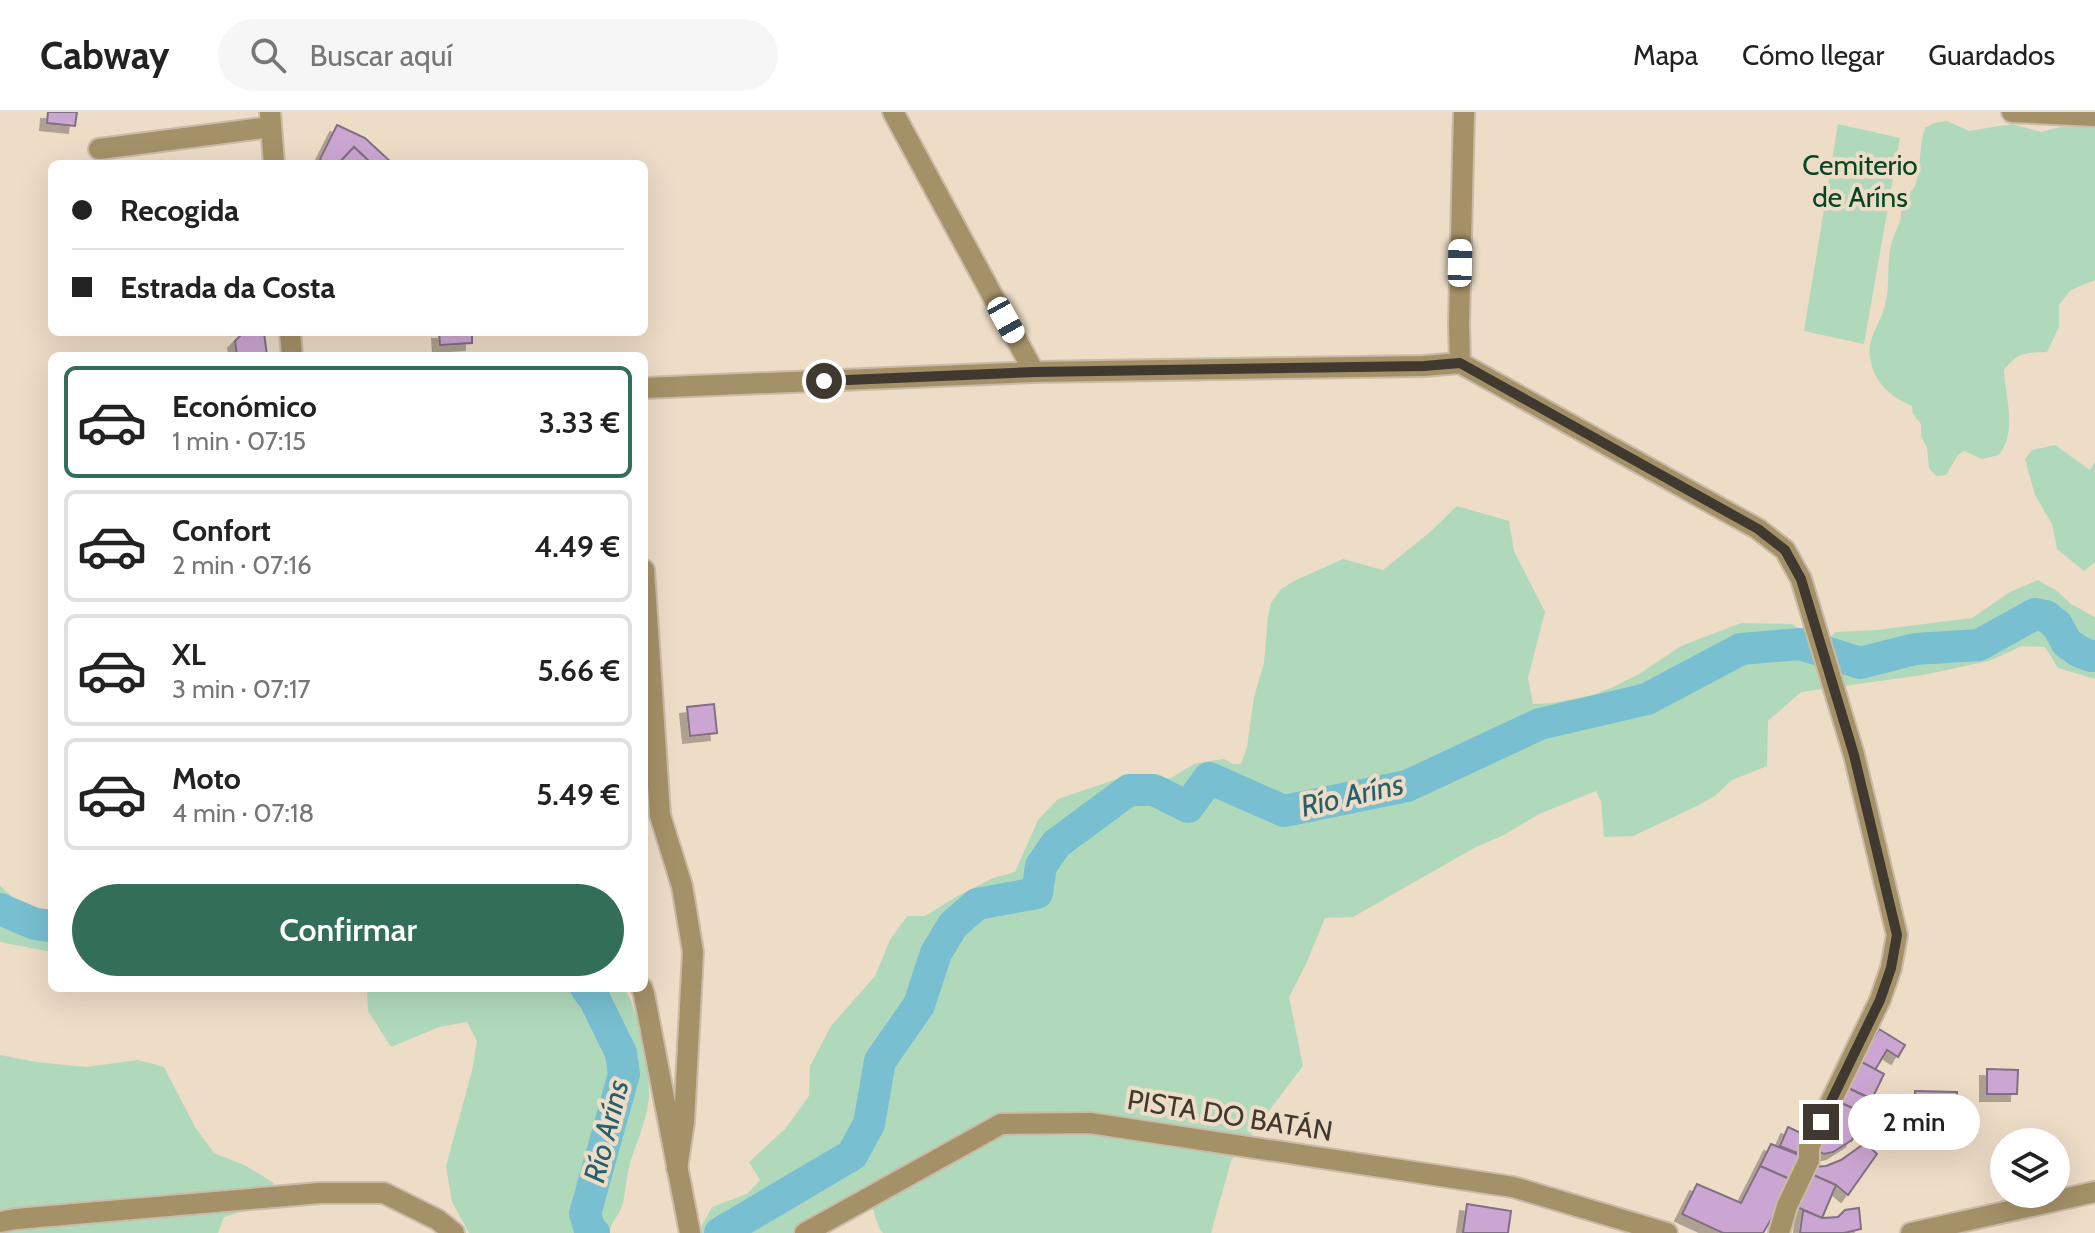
<!DOCTYPE html>
<html lang="es">
<head>
<meta charset="utf-8">
<style>
  :root { --surface:#fff; --page:#f6f6f6; --text:#222; --muted:#767676; --line:#e0e0e0; --accent:#336e58 }
  body { margin:0; font-family:Cabin,sans-serif; background:var(--page); color:var(--text); height:100vh; display:flex; flex-direction:column; font-size:30px; white-space:nowrap }
  * { box-sizing:border-box; margin:0 }
  p { font-size:26px; color:var(--muted) }
  .icon { flex:none; width:44px; height:44px; fill:none; stroke:currentColor; stroke-width:2; stroke-linecap:round; stroke-linejoin:round }
  .map { position:relative; flex:1; overflow:hidden }
  .drawer { position:absolute; left:48px; top:240px; width:600px; height:640px; display:flex; flex-direction:column; background:var(--surface); border-radius:12px; box-shadow:0 8px 32px #0002 }
  .drawer>* { flex:none }
  .hud { position:absolute; left:48px; top:48px; width:600px; height:176px; border-radius:12px; box-shadow:0 8px 32px #0002; display:grid; align-content:center; height:176px; padding:0 24px; background:var(--surface) }
  .tools { position:absolute; left:1990px; top:1016px; display:grid; gap:16px }
  .tools a { display:grid; place-items:center; width:80px; height:80px; border-radius:50%; background:var(--surface); box-shadow:0 8px 32px #0002; font-size:40px }
  .end { position:absolute; width:36px; height:36px; margin:-18px; border:10px solid #403930; background:#fff; box-shadow:0 0 0 4px #fff }
  .from { border-radius:50% }
  .bubble { position:absolute; height:56px; border-radius:28px; background:var(--surface); box-shadow:0 8px 32px #0002; font-size:26px; font-weight:600; line-height:56px; text-align:center }
  .car { position:absolute; width:24px; height:48px; margin:-24px -12px; border-radius:10px; box-shadow:0 0 6px 2px #0007; background:linear-gradient(#fff 24%,#345 0 40%,#fff 0 76%,#345 0 86%,#fff 0) }
  .hud b { display:flex; align-items:center; gap:28px; height:76px; font-size:30px }
  .hud b+b { border-top:2px solid var(--line) }
  .hud i { width:20px; height:20px; background:var(--text) }
  ul { padding:14px 0 0; list-style:none }
  li { display:flex; align-items:center; gap:24px; height:112px; margin:0 16px 12px; padding:0 8px; border:4px solid var(--line); border-radius:12px }
  li div { flex:1 }
  li b { display:block; font-size:30px }
  li em { font-style:normal; font-weight:600 }
  li.active { border-color:var(--accent) }
  li>.icon { width:72px; height:72px; stroke-width:1.5 }
  .action { display:flex; gap:16px; margin-top:auto; padding:16px 24px }
  .action a { flex:1; height:92px; border-radius:48px; background:var(--accent); color:#fff; font-size:32px; font-weight:600; line-height:92px; text-align:center }
  header { display:flex; align-items:center; gap:48px; box-sizing:border-box; height:112px; padding:0 40px; background:var(--surface); border-bottom:2px solid var(--line) }
  header strong { font-size:38px }
  nav { display:flex; gap:44px; margin-inline-start:auto; font-size:28px }
  .search { width:560px; height:72px; background:var(--page); display:flex; align-items:center; gap:20px; box-sizing:border-box; padding:0 28px; border-radius:44px; color:var(--muted); font-size:30px }
  .map>svg:first-child { display:block }
  .green { fill:#b0d9bc }
  .lines { fill:none; stroke-linecap:round; stroke-linejoin:round }
  .river { stroke:#78bfd1; stroke-width:32 }
  .building { fill:#cca6d2; stroke:#807083; stroke-width:2; filter:url(#shadow) }
  .minor-casing { stroke:#cabba8; stroke-width:24 }
  .minor { stroke:#a59168; stroke-width:20 }
  .route { stroke:#403930; stroke-width:10 }
  .labels { text-anchor:middle; dominant-baseline:central; stroke-width:8; stroke-linejoin:round; paint-order:stroke }
  .park-label { font-size:28px; fill:#034524; stroke:#eddcc6 }
  .street-label { font-size:28px; fill:#403930; stroke:#eddcc6 }
  .water-label { font-size:30px; font-style:italic; fill:#26606e; stroke:#eddcc6 }
</style>
</head>
<body>
<header>
<strong>Cabway</strong>
<div class="search"><svg class="icon" aria-label="search" viewBox="0 0 24 24"><circle cx="10" cy="10" r="6"/><path d="M15 15l6 6"/></svg>Buscar aquí</div>
<nav><a>Mapa</a><a>Cómo llegar</a><a>Guardados</a></nav>
</header>
<div class="map">
<svg width="2095" height="1121" viewBox="0 0 2095 1121">
  <defs>
    <filter id="shadow"><feDropShadow dx="-7" dy="7" stdDeviation="0" flood-color="#0004"/></filter>
  </defs>
  <rect width="100%" height="100%" fill="#eddcc6"/>
  <g class="green">
    <path d="M1947 9 1969 19 2012 12 2041 20 2060 15 2080 14 2095 16V168L2071 178 2059 193V215L2047 240C2025 241 2018 240 2004 258 2005 287 2018 317 1999 343L1982 347 1964 339 1958 343 1946 363 1936 364 1929 356 1927 336 1921 324V312L1913 302 1912 294C1891 285 1873 270 1870 245 1867 225 1881 211 1885 193 1890 174 1887 155 1890 138 1892 127 1896 119 1900 109 1902 103 1900 96 1902 91 1905 83 1914 79 1916 71 1921 53 1919 34 1925 16L1934 11Z"/>
    <polygon points="1838,12 1900,26 1864,232 1804,219"/>
    <polygon points="2055,333 2090,358 2095,350 2095,450 2084,459 2057,437 2052,412 2035,383 2025,347 2032,338"/>
    <polygon points="1457,394 1509,409 1514,439 1545,500 1528,566 1533,592 1552,591 1593,583 1613,575 1639,562 1681,534 1741,511 1792,512 1806,521 1830,526 1835,520 1877,518 1972,506 2010,480 2038,468 2057,479 2071,492 2095,505 2095,567 2058,556 2045,535 2022,534 1989,549 1923,563 1801,580 1768,609 1767,654 1732,668 1716,683 1697,694 1633,724 1604,725 1601,689 1596,679 1539,702 1504,723 1476,735 1353,805 1325,806 1306,852 1289,885 1303,954 1231,1049 1211,1121 883,1121 879,1116 872,1094 850,1089 792,1121 702,1121 701,1115 712,1095 747,1082 760,1068 749,1050 785,1017 809,984 810,954 831,914 875,864 890,828 907,804 925,804 954,786 993,766 1015,760 1038,708 1058,687 1117,667 1171,666 1194,652 1210,649 1224,647 1233,652 1241,652 1247,635 1254,585 1264,551 1268,504 1271,491 1281,477 1296,468 1343,447 1383,458 1429,421"/>
    <polygon points="0,774 30,800 52,801 52,840 0,830"/>
    <path d="M367 876H624C639 900 650 956 649 985 647 1008 637 1029 630 1051 626 1065 626 1080 622 1094 619 1105 610 1109 610 1121H469L452 1090 446 1054 472 959 477 929 467 910 439 915 391 935 368 899Z"/>
    <polygon points="0,943 36,950 86,955 138,948 164,955 195,1015 214,1041 246,1054 274,1071 259,1095 224,1105 218,1121 0,1121"/>
  </g>
  <g class="lines">
    <g class="river">
      <polyline points="0,797 35,812 52,814"/>
      <polyline points="586,876 595,888 621,941 624,962 585,1102 590,1118 594,1121"/>
      <polyline points="720,1121 852,1043 869,1012 880,949 919,893 936,841 953,813 977,792 1037,781 1041,754 1056,732 1129,678 1154,678 1188,695 1209,666 1284,699 1407,674 1540,612 1647,587 1741,537 1800,532 1860,551 1915,537 1979,533 2035,502 2046,504 2057,513 2067,531 2080,540 2091,544 2095,544"/>
    </g>
  </g>
  <g class="building">
    <polygon points="48,0 77,0 75,14 47,11"/>
    <polygon points="337,13 365,26 392,51 372,52 354,35 338,52 324,52 320,47"/>
    <polygon points="354,35 372,52 338,52"/>
    <polygon points="244,220 264,220 267,244 237,244 235,229"/>
    <polygon points="439,220 472,220 472,231 440,233"/>
    <polygon points="714,592 717,621 690,624 687,595"/>
    <polygon points="1879,917 1905,933 1898,945 1887,938 1875,958 1860,949"/>
    <polygon points="1860,949 1884,962 1872,987 1846,975"/>
    <polygon points="1987,957 2018,958 2017,982 1987,982"/>
    <polygon points="1846,975 1869,986 1860,1000 1839,990"/>
    <polygon points="1915,979 1957,980 1956,1007 1914,1006"/>
    <polygon points="1839,990 1864,1001 1852,1028 1833,1040 1824,1042 1817,1039"/>
    <polygon points="1788,1015 1805,1023 1797,1041 1780,1034"/>
    <polygon points="1865,1031 1877,1042 1848,1083 1836,1073 1811,1062 1813,1055 1826,1054 1841,1048"/>
    <polygon points="1771,1032 1804,1045 1794,1069 1760,1054"/>
    <polygon points="1760,1054 1794,1069 1763,1121 1723,1121 1682,1102 1697,1072 1741,1091"/>
    <polygon points="1811,1062 1836,1073 1822,1106 1797,1095"/>
    <polygon points="1467,1092 1511,1099 1508,1121 1463,1121"/>
    <polygon points="1859,1096 1861,1117 1844,1121 1800,1121 1803,1098 1822,1106 1838,1105 1845,1098"/>
  </g>
  <g class="lines">
    <defs>
      <g id="minor">
        <polyline points="270,0 274,52"/>
        <polyline points="893,0 1034,260"/>
        <polyline points="2012,0 2095,4"/>
        <polyline points="99,37 271,15"/>
        <polyline points="290,220 292,244"/>
        <polyline points="1460,251 1459,212 1464,0"/>
        <polyline points="644,276 1034,260 1424,254 1460,251 1758,417 1785,438 1801,467 1854,643 1897,823 1891,856 1880,888 1809,1035 1809,1048 1787,1094 1779,1121"/>
        <polyline points="644,458 660,703 682,774 693,840 684,1010 677,1056"/>
        <polyline points="642,876 644,882 690,1121"/>
        <polyline points="0,1110 16,1107 320,1081 384,1081 438,1108 454,1121"/>
        <polyline points="805,1121 1001,1012 1090,1011 1513,1075 1667,1121"/>
        <polyline points="1911,1121 2095,1080"/>
      </g>
    </defs>
    <use href="#minor" class="minor-casing"/>
    <use href="#minor" class="minor"/>
  </g>
  <g class="lines">
    <polyline class="route" points="824,269 1034,260 1424,254 1460,251 1758,417 1785,438 1801,467 1854,643 1897,823 1891,856 1880,888 1821,1010"/>
  </g>
  <g class="labels">
    <g class="park-label">
      <text x="1860" y="53">Cemiterio<tspan x="1860" dy="32">de Aríns</tspan></text>
    </g>
    <g class="street-label">
      <text transform="translate(1230 1003) rotate(9)">PISTA DO BATÁN</text>
    </g>
    <g class="water-label">
      <text transform="translate(1352 683) rotate(-13)">Río Aríns</text>
      <text transform="translate(606 1019) rotate(-76)">Río Aríns</text>
    </g>
  </g>
</svg>
<div class="tools">
<a><svg class="icon" aria-label="layers" viewBox="0 0 24 24"><path d="M12 4l9 5-9 5-9-5zM3 14l9 5 9-5"/></svg></a>
</div>
<i class="end from" style="left:824px;top:269px"></i>
<i class="end" style="left:1821px;top:1010px"></i>
<div class="bubble" style="left:1848px;top:982px;width:132px">2 min</div>
<i class="car" style="left:1460px;top:151px;rotate:1deg"></i>
<i class="car" style="left:1006px;top:208px;rotate:151deg"></i>
<div class="hud">
<b><i class="from"></i>Recogida</b>
<b><i></i>Estrada da Costa</b>
</div>
<section class="drawer">
<ul>
<li class="active"><svg class="icon" aria-label="car" viewBox="0 0 24 24"><path d="M5 17H2v-5l4-1 3-4h7l3 4 3 1v5h-3M9 17h6M6 11h13"/><circle cx="7" cy="17" r="2"/><circle cx="17" cy="17" r="2"/></svg><div><b>Económico</b><p>1 min · 07:15</p></div><em>3.33 €</em></li>
<li><svg class="icon" aria-label="car" viewBox="0 0 24 24"><path d="M5 17H2v-5l4-1 3-4h7l3 4 3 1v5h-3M9 17h6M6 11h13"/><circle cx="7" cy="17" r="2"/><circle cx="17" cy="17" r="2"/></svg><div><b>Confort</b><p>2 min · 07:16</p></div><em>4.49 €</em></li>
<li><svg class="icon" aria-label="car" viewBox="0 0 24 24"><path d="M5 17H2v-5l4-1 3-4h7l3 4 3 1v5h-3M9 17h6M6 11h13"/><circle cx="7" cy="17" r="2"/><circle cx="17" cy="17" r="2"/></svg><div><b>XL</b><p>3 min · 07:17</p></div><em>5.66 €</em></li>
<li><svg class="icon" aria-label="car" viewBox="0 0 24 24"><path d="M5 17H2v-5l4-1 3-4h7l3 4 3 1v5h-3M9 17h6M6 11h13"/><circle cx="7" cy="17" r="2"/><circle cx="17" cy="17" r="2"/></svg><div><b>Moto</b><p>4 min · 07:18</p></div><em>5.49 €</em></li>
</ul>
<div class="action"><a>Confirmar</a></div>
</section>
</div>
</body>
</html>
